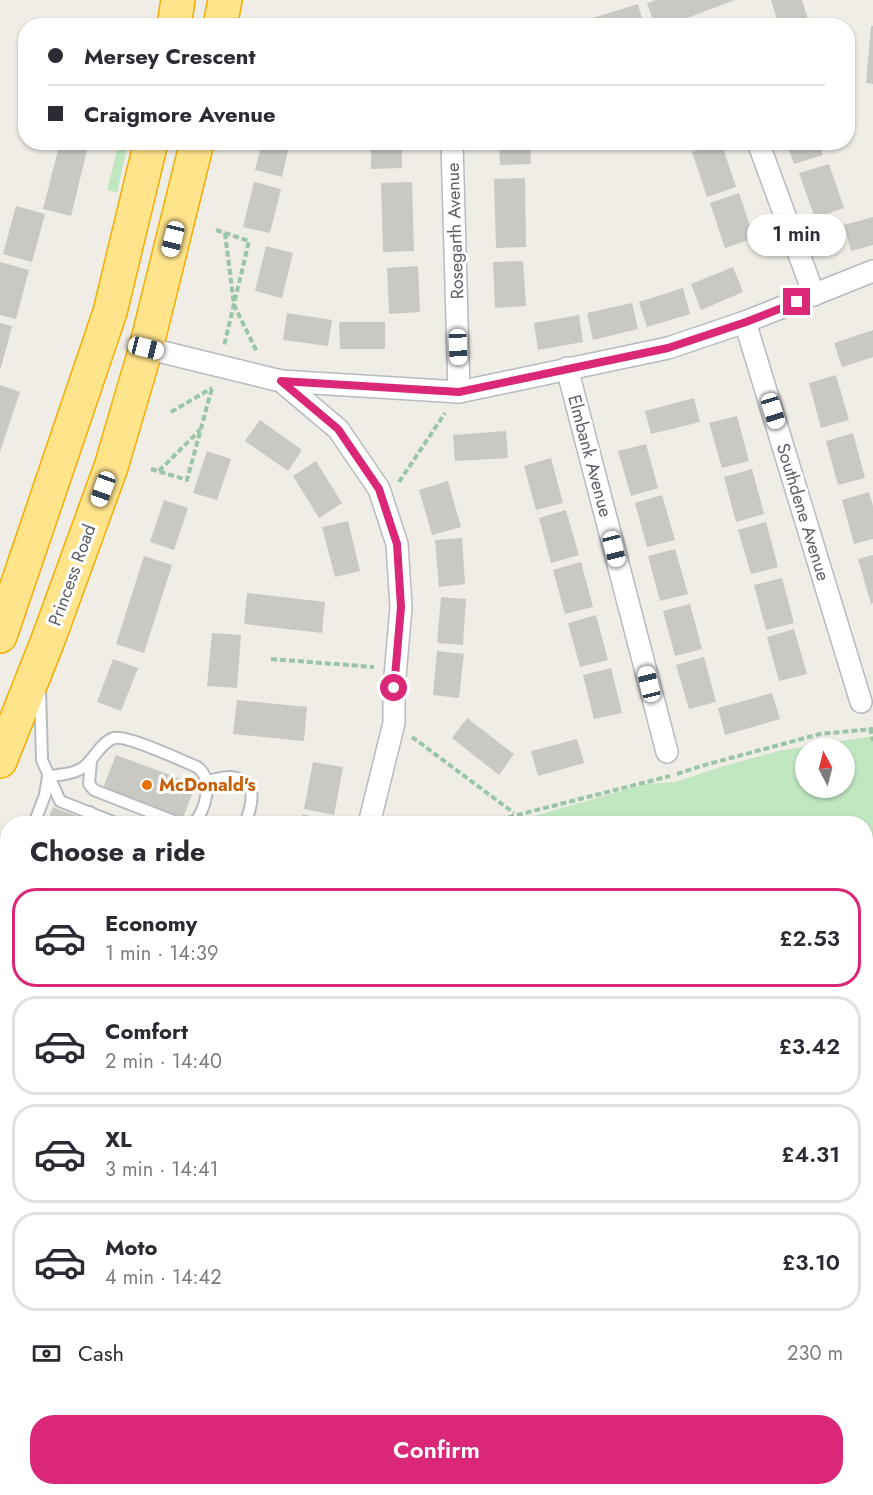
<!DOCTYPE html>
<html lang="en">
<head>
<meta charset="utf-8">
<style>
  :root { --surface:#fff; --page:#f2f2f3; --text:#2b2b33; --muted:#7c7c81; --line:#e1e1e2; --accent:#db2777 }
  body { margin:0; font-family:Jost,sans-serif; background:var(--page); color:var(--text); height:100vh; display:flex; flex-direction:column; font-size:22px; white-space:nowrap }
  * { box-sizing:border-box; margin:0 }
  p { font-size:20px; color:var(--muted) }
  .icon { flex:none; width:33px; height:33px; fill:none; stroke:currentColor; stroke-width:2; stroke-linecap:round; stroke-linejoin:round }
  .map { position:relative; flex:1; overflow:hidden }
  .details { position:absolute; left:0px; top:816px; width:873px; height:680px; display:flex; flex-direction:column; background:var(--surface); border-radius:24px 24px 0 0; box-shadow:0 2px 4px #0004 }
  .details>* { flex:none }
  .banner { position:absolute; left:18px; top:18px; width:837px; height:132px; border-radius:24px; box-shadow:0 2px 4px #0004; display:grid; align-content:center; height:132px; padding:0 30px; background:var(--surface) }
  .needle { width:39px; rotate:353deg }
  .fabs { position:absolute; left:795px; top:738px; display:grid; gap:12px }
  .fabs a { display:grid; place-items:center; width:60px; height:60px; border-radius:50%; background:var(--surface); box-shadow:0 2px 4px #0004; font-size:30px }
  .end { position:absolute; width:27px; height:27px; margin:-14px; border:8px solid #db2777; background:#fff; box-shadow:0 0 0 3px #fff }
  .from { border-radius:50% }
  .bubble { position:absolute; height:42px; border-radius:21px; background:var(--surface); box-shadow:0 2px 4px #0004; font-size:20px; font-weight:600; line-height:42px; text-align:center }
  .car { position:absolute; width:18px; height:36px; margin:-18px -9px; border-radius:8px; box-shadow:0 0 4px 2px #0007; background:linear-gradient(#fff 24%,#345 0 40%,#fff 0 76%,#345 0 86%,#fff 0) }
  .banner b { display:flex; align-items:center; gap:21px; height:57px; font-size:22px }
  .banner b+b { border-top:2px solid var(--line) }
  .banner i { width:15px; height:15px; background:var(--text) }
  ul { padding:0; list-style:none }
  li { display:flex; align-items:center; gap:18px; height:99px; margin:0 12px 9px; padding:0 18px; border:3px solid var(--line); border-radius:24px }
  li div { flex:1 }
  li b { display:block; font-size:22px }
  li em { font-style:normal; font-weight:600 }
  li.selected { border-color:var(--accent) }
  li>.icon { width:54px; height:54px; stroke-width:1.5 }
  h2 { padding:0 30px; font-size:27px; line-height:72px }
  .pay { display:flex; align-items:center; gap:15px; height:66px; padding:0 30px; font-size:22px }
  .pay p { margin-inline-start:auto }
  .primary-button { display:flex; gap:12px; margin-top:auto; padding:12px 30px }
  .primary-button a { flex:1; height:69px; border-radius:24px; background:var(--accent); color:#fff; font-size:24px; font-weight:600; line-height:69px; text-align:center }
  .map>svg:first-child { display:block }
  .green { fill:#c1e7c1; fill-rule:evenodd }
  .building { fill:#cac8c2 }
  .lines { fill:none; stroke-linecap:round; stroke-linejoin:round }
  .lane-casing { stroke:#b7babf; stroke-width:14 }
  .street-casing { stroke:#b7babf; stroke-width:24 }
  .highway-casing { stroke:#f4ad00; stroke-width:36 }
  .path { stroke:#98c6a7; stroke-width:4; stroke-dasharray:6 3; stroke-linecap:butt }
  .lane { stroke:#fff; stroke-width:10 }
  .street { stroke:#fff; stroke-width:21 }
  .highway { stroke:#ffe48c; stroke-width:33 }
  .route { stroke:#db2777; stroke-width:8 }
  .food-dot { fill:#e8710a; stroke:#fff; stroke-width:2 }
  .labels { text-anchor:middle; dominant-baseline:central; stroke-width:6; stroke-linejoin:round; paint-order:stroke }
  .street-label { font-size:18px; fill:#5c6066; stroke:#fff }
  .food-label { font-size:18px; font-weight:bold; fill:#c56008; stroke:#fff; text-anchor:start }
</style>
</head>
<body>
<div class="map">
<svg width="873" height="1495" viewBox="0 0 873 1495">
  <rect width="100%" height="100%" fill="#efede5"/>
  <g class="green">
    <polygon points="119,143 128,143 117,193 107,190"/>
    <path d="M873 736V1495H346L343 1488H866V824L509 823 646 784 675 782 724 766 778 751ZM806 748H844V788H806Z"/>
  </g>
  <g class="building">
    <polygon points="656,0 735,0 666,26 655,26 647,3"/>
    <polygon points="771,0 802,0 810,26 779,26"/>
    <polygon points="638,4 644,26 595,26 593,18"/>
    <polygon points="871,26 873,26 873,84 866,83"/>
    <polygon points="60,142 89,142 71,216 43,209"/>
    <polygon points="262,142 290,142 282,177 255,170"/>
    <polygon points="371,142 402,142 402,168 371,169"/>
    <polygon points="499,142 530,142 531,164 500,165"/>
    <polygon points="721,142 736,187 707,197 692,152"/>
    <polygon points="786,142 818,142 823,155 794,164"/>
    <polygon points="829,164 844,208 815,218 799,173"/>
    <polygon points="525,178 526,247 496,248 494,179"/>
    <polygon points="254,182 281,189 270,233 243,227"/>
    <polygon points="412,182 414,251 383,252 381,183"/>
    <polygon points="739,193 754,238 725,248 710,203"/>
    <polygon points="16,206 45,214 32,262 3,254"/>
    <polygon points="873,217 873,245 851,251 844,225"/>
    <polygon points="266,246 293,253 282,298 255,291"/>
    <polygon points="523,261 526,306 495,308 493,262"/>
    <polygon points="0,262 29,270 16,319 0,315"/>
    <polygon points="418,266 420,312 389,314 387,268"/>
    <polygon points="733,267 743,292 701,310 691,284"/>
    <polygon points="683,288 690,314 647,327 639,302"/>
    <polygon points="632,303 638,329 593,340 587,313"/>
    <polygon points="287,313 332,320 328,346 283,340"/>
    <polygon points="579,315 583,342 538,350 534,323"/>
    <polygon points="339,322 385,322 385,349 340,349"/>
    <polygon points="0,323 12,326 1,368 0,368"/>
    <polygon points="873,330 873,357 842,367 834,343"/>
    <polygon points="836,375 849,420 821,428 809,383"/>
    <polygon points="0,385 20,392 0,452"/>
    <polygon points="694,398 700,422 651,434 645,411"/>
    <polygon points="737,416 749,461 722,468 709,423"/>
    <polygon points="260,420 302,450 288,471 245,441"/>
    <polygon points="506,431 508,458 455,461 453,435"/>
    <polygon points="853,433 865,478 838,485 826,441"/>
    <polygon points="646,444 658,488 631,496 618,451"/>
    <polygon points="207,451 231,459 217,500 193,493"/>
    <polygon points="551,458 563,503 536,510 524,466"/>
    <polygon points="316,461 342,503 319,518 293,476"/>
    <polygon points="752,469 764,514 736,522 724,477"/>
    <polygon points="448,481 461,527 432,535 419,490"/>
    <polygon points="869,492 873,506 873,539 854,544 842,500"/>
    <polygon points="662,495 675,540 647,547 635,503"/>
    <polygon points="164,500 188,508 174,550 150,542"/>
    <polygon points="566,510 579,555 551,563 539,518"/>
    <polygon points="348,521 360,571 335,577 322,527"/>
    <polygon points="766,522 778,567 751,574 738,530"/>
    <polygon points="462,538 465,584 439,587 435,540"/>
    <polygon points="675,549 688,594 660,601 648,556"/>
    <polygon points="873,555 873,603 871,604 858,559"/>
    <polygon points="144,556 172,565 144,653 116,644"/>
    <polygon points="581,562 593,607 565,614 553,570"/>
    <polygon points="782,578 794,623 766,630 754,585"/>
    <polygon points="247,593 325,602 322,633 244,624"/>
    <polygon points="441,597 466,599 463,645 437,643"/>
    <polygon points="690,604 702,649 675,656 663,611"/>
    <polygon points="596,615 608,660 580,667 568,623"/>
    <polygon points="794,629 807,674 779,681 767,637"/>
    <polygon points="212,633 241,635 237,688 207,686"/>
    <polygon points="437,651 464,654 459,698 433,695"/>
    <polygon points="704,657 716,702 689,709 676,665"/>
    <polygon points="113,659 138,668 121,711 97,702"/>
    <polygon points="611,668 622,713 594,719 583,675"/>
    <polygon points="772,693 780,719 725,735 718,708"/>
    <polygon points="237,700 307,707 304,741 233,734"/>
    <polygon points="467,718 514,754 499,775 452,738"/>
    <polygon points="577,739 584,763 538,776 531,751"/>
    <polygon points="116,755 189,782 193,792 183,818 103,788"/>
    <polygon points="313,762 343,767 334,815 304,809"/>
    <polygon points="53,807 82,818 80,824 46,824"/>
    <polygon points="303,814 331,823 331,824 300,824"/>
    <polygon points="1,959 8,961 8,1009 0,1006"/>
    <polygon points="0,1203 8,1205 8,1237 0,1234"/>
    <polygon points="8,1350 8,1388 7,1388 0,1365 0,1352"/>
    <polygon points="8,1408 8,1443 7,1443 0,1420 0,1410"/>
    <polygon points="21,1488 52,1488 53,1491 39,1495 23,1495"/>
    <polygon points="151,1488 178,1488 180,1495 153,1495"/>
    <polygon points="264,1488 296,1488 298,1495 267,1495"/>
  </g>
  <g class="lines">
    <defs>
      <g id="lane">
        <polyline points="40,689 42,760 60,801 118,824"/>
        <polyline points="91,761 89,784 94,790 181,824"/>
        <path d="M207 781C214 780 224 776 231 777 260 782 252 805 245 824"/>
        <path d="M34 824 45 795 48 776C60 775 74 774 84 767 94 759 101 742 114 738 127 735 181 760 197 767 214 778 206 811 193 824"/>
        <polyline points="85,824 90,812"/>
        <polyline points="0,896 8,889"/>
        <polyline points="0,915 8,918"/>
      </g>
      <g id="street">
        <polyline points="452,142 459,392"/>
        <polyline points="758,142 814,295"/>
        <polyline points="745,322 861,702"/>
        <polyline points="146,348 281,381 338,429 379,489 397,544 401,607 394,688 394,723 369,824"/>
        <polyline points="567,368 667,752"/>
        <polyline points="281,381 459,392 668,348 745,322 873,271"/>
        <polyline points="0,1281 8,1281"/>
        <polyline points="109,1488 111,1495"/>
        <polyline points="325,1488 327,1495"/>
      </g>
      <g id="highway">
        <polyline points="174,26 178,0"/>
        <polyline points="220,26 225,0"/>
        <polyline points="0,636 110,312 151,142"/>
        <polyline points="0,761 48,640 111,467 146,348 197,142"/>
      </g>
    </defs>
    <use href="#lane" class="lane-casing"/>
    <use href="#street" class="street-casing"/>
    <use href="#highway" class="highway-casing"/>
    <g class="path">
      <polyline points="216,230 249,241 224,346"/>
      <polyline points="225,233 234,305 257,352"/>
      <polyline points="171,412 212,388"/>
      <polyline points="151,469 187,480 212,388"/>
      <polyline points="159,471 200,430"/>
      <polyline points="399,482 445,413"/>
      <polyline points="271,659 374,667"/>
      <polyline points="870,728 873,741"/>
      <polyline points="412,737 514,813"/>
      <polyline points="677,774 701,766 820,734 873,729"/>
      <polyline points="482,824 670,776"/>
      <polyline points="369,1495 369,1488"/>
    </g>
    <use href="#lane" class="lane"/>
    <use href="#street" class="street"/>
    <use href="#highway" class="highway"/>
  </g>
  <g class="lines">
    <polyline class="route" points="394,688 401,607 397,544 379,489 338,429 281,381 459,392 668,348 746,322 797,302"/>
  </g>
  <circle class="food-dot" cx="147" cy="785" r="6"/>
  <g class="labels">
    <g class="street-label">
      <text transform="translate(455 231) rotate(-92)">Rosegarth Avenue</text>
      <text transform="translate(590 456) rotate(75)">Elmbank Avenue</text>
      <text transform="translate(803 512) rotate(73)">Southdene Avenue</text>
      <text transform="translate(72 575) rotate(-70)">Princess Road</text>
    </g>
    <g class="food-label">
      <text x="159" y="785">McDonald's</text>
    </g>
  </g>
</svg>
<div class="fabs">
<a><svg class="needle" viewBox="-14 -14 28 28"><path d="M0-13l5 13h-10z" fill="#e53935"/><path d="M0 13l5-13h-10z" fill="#7c7c81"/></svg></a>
</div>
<i class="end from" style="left:394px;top:688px"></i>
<i class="end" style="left:797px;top:302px"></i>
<div class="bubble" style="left:747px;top:214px;width:99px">1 min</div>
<i class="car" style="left:173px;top:239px;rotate:194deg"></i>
<i class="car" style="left:458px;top:347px;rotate:178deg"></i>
<i class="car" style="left:146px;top:348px;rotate:104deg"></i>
<i class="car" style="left:773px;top:411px;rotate:163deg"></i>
<i class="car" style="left:103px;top:489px;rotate:200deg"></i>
<i class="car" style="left:614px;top:549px;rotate:166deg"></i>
<i class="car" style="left:649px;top:684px;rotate:346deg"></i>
<div class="banner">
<b><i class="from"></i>Mersey Crescent</b>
<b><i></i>Craigmore Avenue</b>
</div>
<section class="details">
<h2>Choose a ride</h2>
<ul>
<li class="selected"><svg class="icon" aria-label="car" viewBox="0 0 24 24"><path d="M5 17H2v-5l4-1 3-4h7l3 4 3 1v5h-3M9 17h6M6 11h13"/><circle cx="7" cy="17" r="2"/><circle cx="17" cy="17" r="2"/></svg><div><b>Economy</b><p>1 min · 14:39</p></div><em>£2.53</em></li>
<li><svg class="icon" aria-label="car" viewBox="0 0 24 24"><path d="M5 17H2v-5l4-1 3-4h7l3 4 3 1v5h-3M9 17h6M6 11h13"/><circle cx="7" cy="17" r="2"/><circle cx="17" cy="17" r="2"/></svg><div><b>Comfort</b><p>2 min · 14:40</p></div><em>£3.42</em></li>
<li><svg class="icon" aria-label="car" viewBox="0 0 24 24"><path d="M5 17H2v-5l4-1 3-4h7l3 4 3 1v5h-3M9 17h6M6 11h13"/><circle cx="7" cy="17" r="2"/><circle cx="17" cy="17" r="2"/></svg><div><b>XL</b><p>3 min · 14:41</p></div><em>£4.31</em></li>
<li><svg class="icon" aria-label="car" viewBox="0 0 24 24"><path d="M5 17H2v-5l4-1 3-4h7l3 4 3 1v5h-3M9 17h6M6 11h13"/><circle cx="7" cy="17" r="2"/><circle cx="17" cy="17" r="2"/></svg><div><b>Moto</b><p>4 min · 14:42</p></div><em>£3.10</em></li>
</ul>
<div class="pay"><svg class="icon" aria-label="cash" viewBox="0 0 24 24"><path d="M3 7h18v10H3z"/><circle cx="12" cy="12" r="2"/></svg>Cash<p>230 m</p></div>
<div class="primary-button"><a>Confirm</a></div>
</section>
</div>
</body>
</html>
